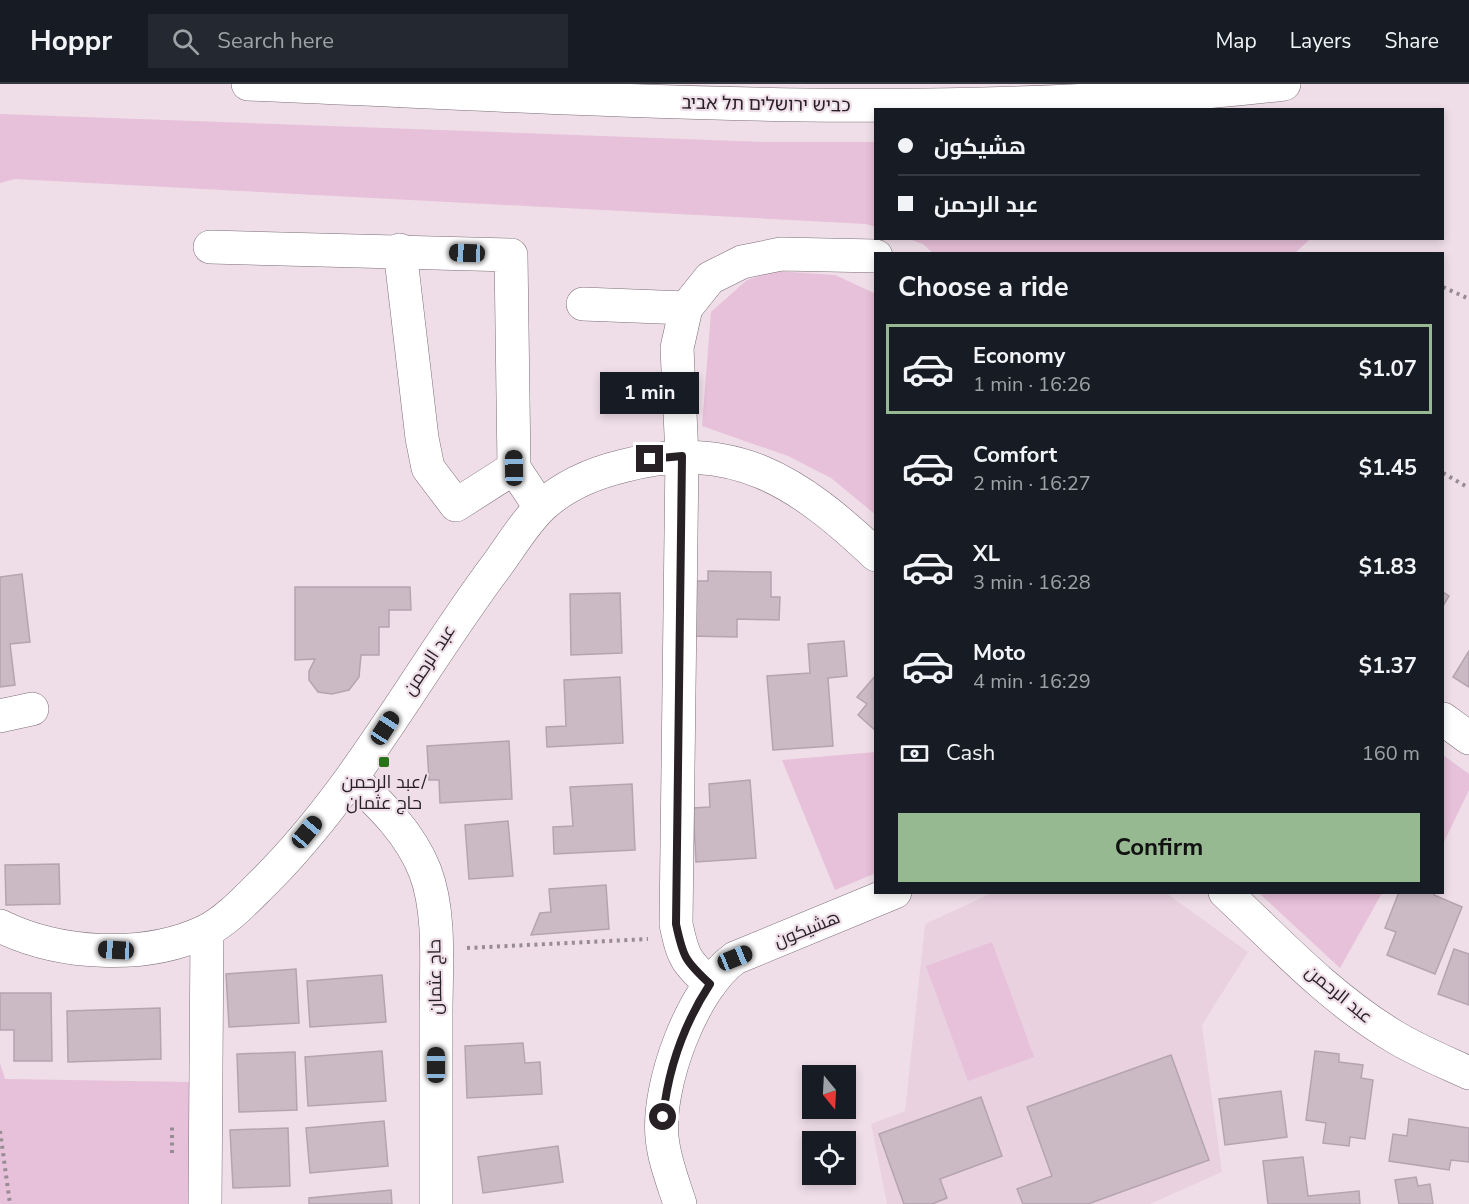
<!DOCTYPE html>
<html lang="en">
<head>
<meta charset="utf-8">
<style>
  :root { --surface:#171b24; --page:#242831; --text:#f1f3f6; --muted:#9ea1a6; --line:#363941; --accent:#97b992 }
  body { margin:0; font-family:"Nunito Sans",Cairo,"Noto Sans Hebrew",sans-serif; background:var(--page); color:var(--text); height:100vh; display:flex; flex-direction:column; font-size:22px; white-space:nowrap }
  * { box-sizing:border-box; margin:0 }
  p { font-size:20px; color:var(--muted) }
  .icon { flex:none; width:33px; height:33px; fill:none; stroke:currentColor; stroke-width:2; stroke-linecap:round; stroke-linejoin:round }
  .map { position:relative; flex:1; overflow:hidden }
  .details { position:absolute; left:874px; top:168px; width:570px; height:642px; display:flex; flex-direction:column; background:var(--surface); border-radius:0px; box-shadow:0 3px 9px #0003 }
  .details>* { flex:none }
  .top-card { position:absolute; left:874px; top:24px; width:570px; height:132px; border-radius:0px; box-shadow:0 3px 9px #0003; display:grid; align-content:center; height:132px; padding:0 24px; background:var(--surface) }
  .needle { width:39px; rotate:162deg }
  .controls { position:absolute; left:802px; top:981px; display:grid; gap:12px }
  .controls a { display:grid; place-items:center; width:54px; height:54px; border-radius:0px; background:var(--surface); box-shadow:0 3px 9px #0003; font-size:30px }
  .end { position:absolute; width:27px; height:27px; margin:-14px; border:8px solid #272125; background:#fff; box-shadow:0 0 0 3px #fff }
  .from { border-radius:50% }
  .bubble { position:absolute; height:42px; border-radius:0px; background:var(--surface); box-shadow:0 3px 9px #0003; font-size:20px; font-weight:700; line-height:42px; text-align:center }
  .car { position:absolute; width:18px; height:36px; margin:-18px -9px; border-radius:8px; box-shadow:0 0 4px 2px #0007; background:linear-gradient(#222 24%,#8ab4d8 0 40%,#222 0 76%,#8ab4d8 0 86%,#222 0) }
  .top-card b { display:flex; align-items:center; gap:21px; height:57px; font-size:22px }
  .top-card b+b { border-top:2px solid var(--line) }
  .top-card i { width:15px; height:15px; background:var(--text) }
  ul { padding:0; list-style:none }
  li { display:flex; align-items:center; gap:18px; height:90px; margin:0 12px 9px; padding:0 12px; border:3px solid transparent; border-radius:0px }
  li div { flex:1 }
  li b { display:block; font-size:22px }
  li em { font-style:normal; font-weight:700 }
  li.current { border-color:var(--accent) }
  li>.icon { width:54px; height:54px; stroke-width:1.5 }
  h2 { padding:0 24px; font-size:27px; line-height:72px }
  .pay { display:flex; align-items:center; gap:15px; height:66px; padding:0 24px; font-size:22px }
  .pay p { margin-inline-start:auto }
  .cta { display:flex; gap:12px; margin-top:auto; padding:12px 24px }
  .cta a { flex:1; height:69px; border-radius:0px; background:var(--accent); color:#111; font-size:24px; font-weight:700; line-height:69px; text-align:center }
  header { display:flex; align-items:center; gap:36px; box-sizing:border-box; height:84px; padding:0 30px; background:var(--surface); border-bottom:2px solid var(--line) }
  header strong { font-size:28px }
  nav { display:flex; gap:33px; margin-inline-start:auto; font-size:21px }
  .search { width:420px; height:54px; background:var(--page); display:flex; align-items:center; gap:15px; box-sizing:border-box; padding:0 21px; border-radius:0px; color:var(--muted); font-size:22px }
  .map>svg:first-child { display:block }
  .built { fill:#e9d1e0 }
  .green { fill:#e7c0d9 }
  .building { fill:#cbbac4; stroke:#b4a4ae; stroke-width:1.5 }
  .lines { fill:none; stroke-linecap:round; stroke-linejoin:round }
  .minor-casing { stroke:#7c6d76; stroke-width:34 }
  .highway-casing { stroke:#7c6d76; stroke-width:34 }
  .path { stroke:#988c94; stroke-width:4; stroke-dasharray:3 4.5; stroke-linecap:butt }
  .minor { stroke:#fff; stroke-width:33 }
  .highway { stroke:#fff; stroke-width:33 }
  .route { stroke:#272125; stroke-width:8 }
  .poi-dot { fill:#287318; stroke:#efdee8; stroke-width:2 }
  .labels { text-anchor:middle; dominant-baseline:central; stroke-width:4.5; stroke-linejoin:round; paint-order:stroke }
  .street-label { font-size:18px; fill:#272125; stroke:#efdee8 }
  .poi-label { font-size:18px; fill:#272125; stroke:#efdee8 }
</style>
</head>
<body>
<header>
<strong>Hoppr</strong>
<div class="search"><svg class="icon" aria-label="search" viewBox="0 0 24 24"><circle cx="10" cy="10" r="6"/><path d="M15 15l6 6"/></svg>Search here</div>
<nav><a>Map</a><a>Layers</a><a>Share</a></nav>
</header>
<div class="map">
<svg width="1469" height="1120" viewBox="0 0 1469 1120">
  <rect width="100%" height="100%" fill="#efdee8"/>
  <polygon class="built" points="992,809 1166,809 1248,868 1202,941 1222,1088 1150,1120 887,1120 871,1040 905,1027 925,840"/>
  <g class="green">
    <polygon points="0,30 767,58 876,58 876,143 866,140 15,95 0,99"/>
    <polygon points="909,155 1310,155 1294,170 934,170 923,160"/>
    <polygon points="775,187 835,191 876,210 876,431 831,394 788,372 702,342 711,228 747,196"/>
    <polygon points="876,668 876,789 835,806 782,676"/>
    <polygon points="1443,671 1469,690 1469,706 1443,760"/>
    <polygon points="1259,809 1382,809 1340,884"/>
    <polygon points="992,858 1034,973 968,997 926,882"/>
    <polygon points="0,979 5,995 192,998 190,1120 0,1120"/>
  </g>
  <g class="building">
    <polygon points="708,487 771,488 771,513 780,513 779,536 737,535 737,553 688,552 689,497 708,497"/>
    <polygon points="22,490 30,558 10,560 15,601 0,603 0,493"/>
    <polygon points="295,503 410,503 411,526 389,526 389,543 379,543 379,571 361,571 359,593 349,606 332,610 318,608 309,596 309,587 315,575 295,576"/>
    <polygon points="1443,508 1449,512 1443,522"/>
    <polygon points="620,509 622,569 571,571 570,510"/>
    <polygon points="844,557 847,592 828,594 833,662 773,666 767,592 810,589 808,560"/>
    <polygon points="1469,567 1469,603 1453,593"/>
    <polygon points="876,591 876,647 858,631 867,620 857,613"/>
    <polygon points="620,593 623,659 547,663 546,643 566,642 564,596"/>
    <polygon points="509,657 512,715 440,719 439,696 429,696 427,662"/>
    <polygon points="750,696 756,774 696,778 693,724 710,723 709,700"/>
    <polygon points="632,700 635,766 554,770 553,743 573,742 570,703"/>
    <polygon points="508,737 513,792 469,795 465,741"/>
    <polygon points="59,780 60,820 6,821 5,781"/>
    <polygon points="606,801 609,845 531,851 540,829 551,828 549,805"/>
    <polygon points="1399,808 1435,808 1434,811 1462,823 1435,890 1387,871 1396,848 1385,844"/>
    <polygon points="1454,865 1469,870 1469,921 1438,910"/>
    <polygon points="296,885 299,939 229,943 226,890"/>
    <polygon points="382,891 386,938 310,943 307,897"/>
    <polygon points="0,909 51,909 52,977 14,977 14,946 0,946"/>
    <polygon points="160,924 161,975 68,978 67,927"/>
    <polygon points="523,959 525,979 540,978 542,1010 467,1014 465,962"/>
    <polygon points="382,967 386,1017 308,1022 305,973"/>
    <polygon points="1315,967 1339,970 1339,978 1363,981 1361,994 1373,996 1365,1055 1350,1053 1349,1062 1323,1059 1326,1039 1306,1036"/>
    <polygon points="295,968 297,1026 239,1028 237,970"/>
    <polygon points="1171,971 1209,1076 1088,1120 1023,1120 1017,1105 1052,1092 1027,1023"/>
    <polygon points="1281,1007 1287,1053 1225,1061 1219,1015"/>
    <polygon points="981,1013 1002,1072 940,1095 947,1114 932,1120 904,1120 879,1050"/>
    <polygon points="1409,1035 1469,1044 1469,1078 1451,1076 1449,1086 1389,1077 1393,1050 1407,1052"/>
    <polygon points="384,1037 388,1082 310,1089 306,1044"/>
    <polygon points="288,1044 290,1102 233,1104 230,1046"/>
    <polygon points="558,1062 563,1098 483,1109 478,1073"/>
    <polygon points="1303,1073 1308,1112 1359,1107 1360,1120 1268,1120 1263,1077"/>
    <polygon points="1416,1093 1418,1102 1430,1100 1433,1120 1399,1120 1395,1096"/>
    <polygon points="391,1106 392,1120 309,1120 309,1114"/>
  </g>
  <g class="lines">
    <defs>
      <g id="minor">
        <polyline points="210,163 511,171 514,384 540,423"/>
        <polyline points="400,166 422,354 428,384 456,421 514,384"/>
        <polyline points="583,220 686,224"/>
        <polyline points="0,632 32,625"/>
        <polyline points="1443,635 1469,654"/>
        <path d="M352 694C381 721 410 749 425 787 441 829 436 883 436 928 436 992 436 1056 436 1120"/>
        <path d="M1225 808C1279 859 1331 915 1395 953 1418 967 1445 978 1469 989"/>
        <path d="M0 842C59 871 144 876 204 848 225 838 245 817 261 801 356 708 418 586 497 481 511 462 525 438 542 422 564 402 594 389 623 382 733 353 799 398 876 471"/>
        <path d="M710 900C685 877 683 873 676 840L682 372 677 264 686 224 710 194 742 178 781 170 876 172"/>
        <polyline points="205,1120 207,847"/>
        <path d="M680 1120C673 1098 664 1076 662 1053 657 1001 692 905 735 874L895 808"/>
      </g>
      <path id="highway" d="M248 0C593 14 940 40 1284 0"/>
    </defs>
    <use href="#minor" class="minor-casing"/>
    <use href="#highway" class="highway-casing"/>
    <g class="path">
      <polyline points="1443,203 1469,215"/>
      <polyline points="1443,389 1469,404"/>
      <polyline points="467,864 648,855"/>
      <polyline points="0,1047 10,1120"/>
      <polyline points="172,1069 172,1043"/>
    </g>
    <use href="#minor" class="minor"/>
    <use href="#highway" class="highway"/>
  </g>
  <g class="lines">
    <path class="route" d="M650 375 682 372 676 840C683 873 685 877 710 900 684 940 668 985 663 1033"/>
  </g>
  <rect class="poi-dot" x="378" y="672" width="12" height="12" rx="3"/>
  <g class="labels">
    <g class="street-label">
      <text transform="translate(766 20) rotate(1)">כביש ירושלים תל אביב</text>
      <text transform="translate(429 576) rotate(-57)">عبد الرحمن</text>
      <text transform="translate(807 845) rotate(-22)">هشيكون</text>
      <text transform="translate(435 893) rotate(-91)">حاج عثمان</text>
      <text transform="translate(1339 910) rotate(39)">عبد الرحمن</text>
    </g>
    <g class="poi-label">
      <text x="384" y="698">عبد الرحمن/<tspan x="384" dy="21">حاج عثمان</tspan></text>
    </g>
  </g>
</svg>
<div class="controls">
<a><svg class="needle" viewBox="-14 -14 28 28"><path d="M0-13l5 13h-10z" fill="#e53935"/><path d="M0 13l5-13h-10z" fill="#9ea1a6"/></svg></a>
<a><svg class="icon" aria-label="locate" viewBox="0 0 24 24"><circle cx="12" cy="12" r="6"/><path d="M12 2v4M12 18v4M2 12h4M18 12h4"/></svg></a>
</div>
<i class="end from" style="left:663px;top:1033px"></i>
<i class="end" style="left:650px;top:375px"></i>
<div class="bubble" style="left:600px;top:288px;width:99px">1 min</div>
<i class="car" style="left:467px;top:169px;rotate:272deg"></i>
<i class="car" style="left:514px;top:384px;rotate:359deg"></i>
<i class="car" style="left:385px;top:644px;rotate:33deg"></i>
<i class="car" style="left:307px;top:748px;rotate:40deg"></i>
<i class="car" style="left:116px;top:866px;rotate:273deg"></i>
<i class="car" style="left:735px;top:874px;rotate:68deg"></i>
<i class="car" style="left:436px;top:981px;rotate:0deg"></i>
<div class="top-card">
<b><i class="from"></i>هشيكون</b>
<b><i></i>عبد الرحمن</b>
</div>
<section class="details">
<h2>Choose a ride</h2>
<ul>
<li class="current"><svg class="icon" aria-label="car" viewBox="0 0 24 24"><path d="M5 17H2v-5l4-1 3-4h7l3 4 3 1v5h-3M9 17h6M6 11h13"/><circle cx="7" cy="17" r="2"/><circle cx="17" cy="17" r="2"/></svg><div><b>Economy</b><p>1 min · 16:26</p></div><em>$1.07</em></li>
<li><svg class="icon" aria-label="car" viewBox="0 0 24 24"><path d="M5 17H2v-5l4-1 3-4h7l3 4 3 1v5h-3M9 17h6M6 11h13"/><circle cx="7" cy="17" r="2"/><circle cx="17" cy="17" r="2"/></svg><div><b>Comfort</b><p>2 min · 16:27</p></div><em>$1.45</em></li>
<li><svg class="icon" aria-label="car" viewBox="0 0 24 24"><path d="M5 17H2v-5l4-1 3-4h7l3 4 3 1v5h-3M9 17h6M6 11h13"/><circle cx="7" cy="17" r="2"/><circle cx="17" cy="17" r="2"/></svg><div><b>XL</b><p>3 min · 16:28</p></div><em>$1.83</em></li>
<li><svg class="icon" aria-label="car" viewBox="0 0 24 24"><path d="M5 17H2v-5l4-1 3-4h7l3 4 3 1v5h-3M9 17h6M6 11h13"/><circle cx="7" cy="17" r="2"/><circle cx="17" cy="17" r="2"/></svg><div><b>Moto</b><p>4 min · 16:29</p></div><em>$1.37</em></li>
</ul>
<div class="pay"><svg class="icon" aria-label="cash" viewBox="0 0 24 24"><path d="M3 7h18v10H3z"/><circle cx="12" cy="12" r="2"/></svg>Cash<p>160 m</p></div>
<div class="cta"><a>Confirm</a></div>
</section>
</div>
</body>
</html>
